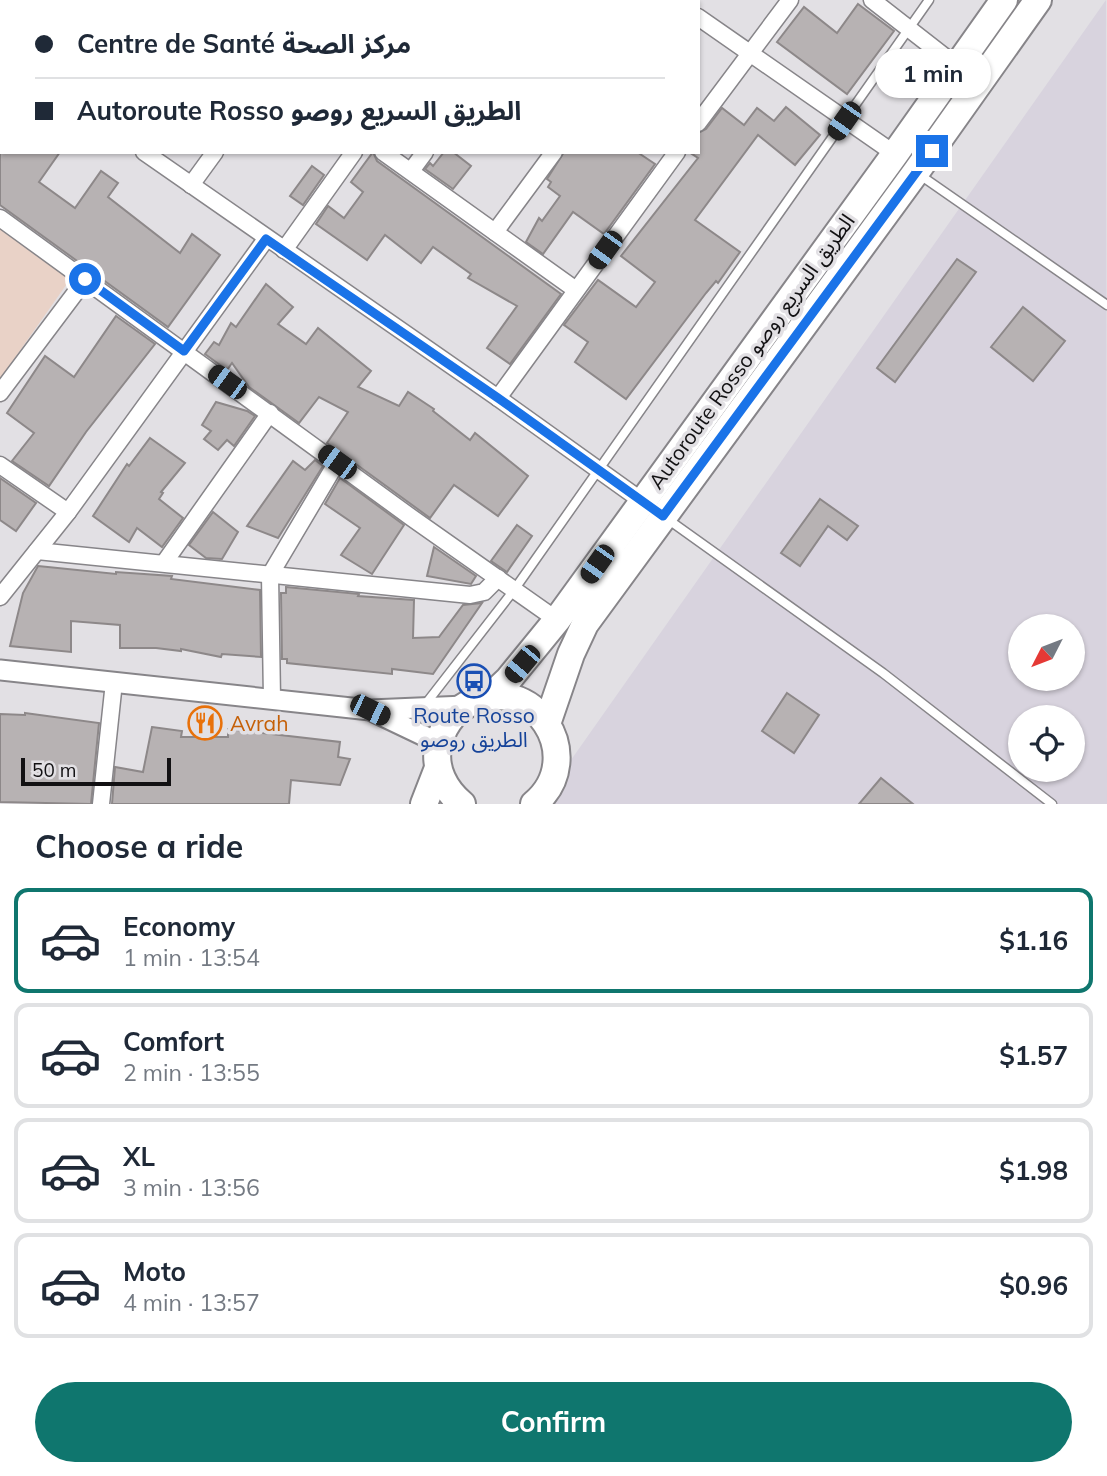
<!DOCTYPE html>
<html lang="en">
<head>
<meta charset="utf-8">
<style>
  :root { --surface:#fff; --page:#f6f6f7; --text:#1f2937; --muted:#747a83; --line:#e0e1e3; --accent:#0f766e }
  body { margin:0; font-family:Mulish,"Noto Sans Arabic",sans-serif; background:var(--page); color:var(--text); height:100vh; display:flex; flex-direction:column; font-size:26px; white-space:nowrap }
  * { box-sizing:border-box; margin:0 }
  p { font-size:23px; color:var(--muted) }
  .icon { flex:none; width:38px; height:38px; fill:none; stroke:currentColor; stroke-width:2; stroke-linecap:round; stroke-linejoin:round }
  .map { position:relative; height:804px; overflow:hidden }
  .sheet { display:flex; flex-direction:column; background:var(--surface); flex:1 }
  .sheet>* { flex:none }
  .top-card { position:absolute; left:0px; top:0px; width:700px; height:154px; box-shadow:0 2px 5px #0004; display:grid; align-content:center; height:154px; padding:0 35px; background:var(--surface) }
  .needle { width:46px; rotate:228deg }
  .tools { position:absolute; left:1008px; top:614px; display:grid; gap:14px }
  .tools a { display:grid; place-items:center; width:77px; height:77px; border-radius:50%; background:var(--surface); box-shadow:0 2px 5px #0004; font-size:35px }
  .scale { position:absolute; left:21px; bottom:18px; width:150px; box-sizing:border-box; padding-left:7px; border:4px solid #121113; border-top:0; font-size:19px; line-height:24px; white-space:nowrap; color:#121113; -webkit-text-stroke:5px #e2e0e4; paint-order:stroke }
  .end { position:absolute; width:32px; height:32px; margin:-16px; border:9px solid #1a73e8; background:#fff; box-shadow:0 0 0 4px #fff }
  .from { border-radius:50% }
  .bubble { position:absolute; height:49px; border-radius:24px; background:var(--surface); box-shadow:0 2px 5px #0004; font-size:23px; font-weight:700; line-height:49px; text-align:center }
  .car { position:absolute; width:21px; height:42px; margin:-21px -10px; border-radius:9px; box-shadow:0 0 5px 2px #0007; background:linear-gradient(#222 24%,#8ab4d8 0 40%,#222 0 76%,#8ab4d8 0 86%,#222 0) }
  .top-card b { display:flex; align-items:center; gap:24px; height:66px; font-size:26px }
  .top-card b+b { border-top:2px solid var(--line) }
  .top-card i { width:18px; height:18px; background:var(--text) }
  ul { padding:0; list-style:none }
  li { display:flex; align-items:center; gap:21px; height:105px; margin:0 14px 10px; padding:0 21px; border:4px solid var(--line); border-radius:14px }
  li div { flex:1 }
  li b { display:block; font-size:26px }
  li em { font-style:normal; font-weight:700 }
  li.on { border-color:var(--accent) }
  li>.icon { width:63px; height:63px; stroke-width:1.5 }
  h2 { padding:0 35px; font-size:32px; line-height:84px }
  .primary-button { display:flex; gap:14px; margin-top:auto; padding:14px 35px }
  .primary-button a { flex:1; height:80px; border-radius:42px; background:var(--accent); color:#fff; font-size:28px; font-weight:700; line-height:80px; text-align:center }
  .map>svg:first-child { display:block }
  .built { fill:#d8d3de; fill-rule:evenodd }
  .medical { fill:#e9d2c7 }
  .building { fill:#b7b2b3; stroke:#8d8889; stroke-width:2 }
  .lines { fill:none; stroke-linecap:round; stroke-linejoin:round }
  .service-casing { stroke:#878589; stroke-width:11 }
  .minor-casing { stroke:#878589; stroke-width:19 }
  .tertiary-casing { stroke:#878589; stroke-width:23 }
  .trunk-casing { stroke:#878589; stroke-width:30 }
  .service { stroke:#fff; stroke-width:8 }
  .minor { stroke:#fff; stroke-width:16 }
  .tertiary { stroke:#fff; stroke-width:19 }
  .trunk { stroke:#fff; stroke-width:26 }
  .route { stroke:#1a73e8; stroke-width:9 }
  .labels { text-anchor:middle; dominant-baseline:central; stroke-width:7; stroke-linejoin:round; paint-order:stroke }
  .street-label { font-size:21px; fill:#121113; stroke:#e2e0e4 }
  .transit-label { font-size:21px; fill:#164399; stroke:#e2e0e4 }
  .food-label { font-size:21px; fill:#c56008; stroke:#e2e0e4; text-anchor:start }
</style>
</head>
<body>
<div class="map">
<svg width="1107" height="804" viewBox="0 0 1107 804">
  <rect width="100%" height="100%" fill="#e2e0e4"/>
  <path class="built" d="M1106 0 1107 804H540ZM1020 626H1073V679H1020ZM1020 718H1073V770H1020Z"/>
  <polygon class="medical" points="0,228 71,278 0,379"/>
  <g class="building">
    <polygon points="858,4 894,31 847,94 777,42 804,7 837,33"/>
    <polygon points="786,107 820,135 795,165 758,135 695,220 740,252 718,283 716,281 706,293 626,399 575,362 588,342 564,325 598,280 636,307 655,282 621,256 698,158 692,154 698,152 698,133 706,129 722,108 744,125 757,108 774,121"/>
    <polygon points="0,152 60,152 39,182 75,208 101,171 118,183 108,197 180,253 192,234 220,255 168,327 0,205"/>
    <polygon points="373,152 377,161 561,294 510,364 487,348 517,306 468,278 471,274 433,247 421,263 385,235 367,260 316,224 328,206 344,218 363,192 351,182"/>
    <polygon points="444,152 453,152 471,166 453,189 425,169 430,163 433,166"/>
    <polygon points="564,152 637,152 655,164 604,234 573,212 543,254 526,242 539,218 542,221 560,196 548,187 551,182 547,179"/>
    <polygon points="312,166 324,175 303,205 290,196"/>
    <polygon points="957,259 976,272 895,382 877,368"/>
    <polygon points="266,284 293,307 278,324 306,344 318,328 371,371 358,387 399,406 408,392 434,409 433,411 470,440 475,433 528,476 498,516 454,485 430,518 327,443 348,412 319,397 299,423 249,387 232,363 227,370 205,354 214,342 219,345 231,323 236,327"/>
    <polygon points="1023,307 1065,341 1033,381 991,347"/>
    <polygon points="116,316 155,344 86,432 49,486 12,461 34,433 7,413 45,356 74,377"/>
    <polygon points="216,402 247,411 255,416 234,446 227,440 218,450 204,439 211,431 202,425"/>
    <polygon points="150,438 185,463 161,492 163,493 159,499 183,518 162,547 137,528 129,542 93,516 127,464 129,466"/>
    <polygon points="315,460 323,466 278,538 247,526 293,461 305,470"/>
    <polygon points="0,478 36,503 16,531 0,520"/>
    <polygon points="340,478 404,525 372,574 341,555 360,528 325,504"/>
    <polygon points="820,499 858,526 847,540 828,526 800,566 781,553"/>
    <polygon points="213,512 238,532 222,559 206,558 189,545"/>
    <polygon points="517,525 532,536 507,572 491,561"/>
    <polygon points="434,547 476,576 471,584 427,576"/>
    <polygon points="38,566 116,574 116,572 172,576 171,579 260,590 261,657 222,654 221,657 181,649 181,651 156,648 120,648 120,625 71,621 71,652 10,646 23,593"/>
    <polygon points="286,587 359,594 358,596 414,600 413,638 439,637 463,605 482,603 433,674 392,669 392,674 287,663 287,659 282,659 281,593 286,593"/>
    <polygon points="787,693 819,715 794,753 762,731"/>
    <polygon points="25,713 99,723 91,804 0,802 0,714 25,715"/>
    <polygon points="152,727 182,731 181,737 228,737 228,729 340,742 338,757 350,759 340,785 291,780 289,804 112,804 115,767 143,772"/>
    <polygon points="881,778 913,804 859,804"/>
  </g>
  <g class="lines">
    <defs>
      <g id="service">
        <polyline points="920,175 1107,305"/>
        <polyline points="666,518 883,673 1052,804"/>
        <polyline points="424,706 514,590 929,0"/>
      </g>
      <g id="minor">
        <polyline points="150,0 153,2"/>
        <polyline points="675,0 677,2"/>
        <polyline points="872,0 958,67"/>
        <polyline points="70,2 71,0"/>
        <polyline points="326,2 329,2"/>
        <polyline points="402,2 403,0"/>
        <polyline points="535,2 536,0"/>
        <polyline points="698,17 895,154"/>
        <polyline points="0,46 2,48"/>
        <polyline points="698,123 790,0"/>
        <polyline points="144,152 498,398 649,506"/>
        <polyline points="383,152 576,290"/>
        <polyline points="411,171 425,152"/>
        <polyline points="191,185 215,152"/>
        <polyline points="0,218 412,518 557,620"/>
        <polyline points="495,232 554,152"/>
        <polyline points="284,250 354,152"/>
        <polyline points="0,393 85,280"/>
        <polyline points="498,398 677,152"/>
        <polyline points="0,465 68,512"/>
        <polyline points="37,551 470,595 484,592 498,578"/>
        <polyline points="164,563 270,413"/>
        <polyline points="0,597 68,512 266,239"/>
        <polyline points="272,699 270,575 337,462"/>
        <polyline points="101,804 114,682"/>
      </g>
      <g id="tertiary">
        <polyline points="0,670 370,710 465,706"/>
        <polyline points="374,712 439,743"/>
      </g>
      <g id="trunk">
        <polyline points="491,696 508,680 557,620 895,154 1004,0"/>
        <polyline points="547,724 571,654 585,624 916,172 1038,0"/>
        <polyline points="424,804 438,768"/>
        <path d="M462 804C445 790 434 769 438 747 442 728 452 713 468 704 532 669 590 757 534 804"/>
      </g>
    </defs>
    <use href="#service" class="service-casing"/>
    <use href="#minor" class="minor-casing"/>
    <use href="#tertiary" class="tertiary-casing"/>
    <use href="#trunk" class="trunk-casing"/>
    <use href="#service" class="service"/>
    <use href="#minor" class="minor"/>
    <use href="#tertiary" class="tertiary"/>
    <use href="#trunk" class="trunk"/>
  </g>
  <g class="lines">
    <polyline class="route" points="85,279 184,351 266,239 498,398 663,516 932,151"/>
  </g>
  <defs>
    <symbol id="bus-ring" viewBox="-11 -11 22 22"><circle r="9.5" fill="#e2e0e4" stroke="#1a4fb4" stroke-width="1.5"/><path d="M-5-6H5V4H4V6H2V4H-2V6H-4V4H-5ZM-3.5-4V0h7V-4ZM-3.5 1.2v1.5H-2V1.2ZM2 1.2v1.5H3.5V1.2Z" fill="#1a4fb4"/></symbol>
    <symbol id="restaurant-ring" viewBox="-11 -11 22 22"><circle r="9.5" fill="#e2e0e4" stroke="#e8710a" stroke-width="1.5"/><path d="M-5-6h1v4h1v-4h1v4h1v-4h1v5L-1.5 .5V6h-2V.5L-5-1ZM5-6V6H3V1.5H1.5Q1.5-4 5-6Z" fill="#e8710a"/></symbol>
  </defs>
  <g fill-rule="evenodd">
    <use href="#bus-ring" x="455" y="662" width="38" height="38"/>
    <use href="#restaurant-ring" x="186" y="704" width="38" height="38"/>
  </g>
  <g class="labels">
    <g class="street-label">
      <text transform="translate(751 351) rotate(-54)">Autoroute Rosso الطريق السريع روصو</text>
    </g>
    <g class="transit-label">
      <text x="474" y="715">Route Rosso<tspan x="474" dy="24">الطريق روصو</tspan></text>
    </g>
    <g class="food-label">
      <text x="230" y="723">Avrah</text>
    </g>
  </g>
</svg>
<div class="tools">
<a><svg class="needle" viewBox="-14 -14 28 28"><path d="M0-13l5 13h-10z" fill="#e53935"/><path d="M0 13l5-13h-10z" fill="#747a83"/></svg></a>
<a><svg class="icon" aria-label="locate" viewBox="0 0 24 24"><circle cx="12" cy="12" r="6"/><path d="M12 2v4M12 18v4M2 12h4M18 12h4"/></svg></a>
</div>
<div class="scale">50 m</div>
<i class="end from" style="left:85px;top:279px"></i>
<i class="end" style="left:932px;top:151px"></i>
<div class="bubble" style="left:875px;top:49px;width:116px">1 min</div>
<i class="car" style="left:844px;top:121px;rotate:215deg"></i>
<i class="car" style="left:605px;top:250px;rotate:216deg"></i>
<i class="car" style="left:227px;top:382px;rotate:306deg"></i>
<i class="car" style="left:337px;top:462px;rotate:306deg"></i>
<i class="car" style="left:597px;top:564px;rotate:215deg"></i>
<i class="car" style="left:522px;top:664px;rotate:220deg"></i>
<i class="car" style="left:370px;top:710px;rotate:116deg"></i>
<div class="top-card">
<b><i class="from"></i>Centre de Santé مركز الصحة</b>
<b><i></i>Autoroute Rosso الطريق السريع روصو</b>
</div>
</div>
<section class="sheet">
<h2>Choose a ride</h2>
<ul>
<li class="on"><svg class="icon" aria-label="car" viewBox="0 0 24 24"><path d="M5 17H2v-5l4-1 3-4h7l3 4 3 1v5h-3M9 17h6M6 11h13"/><circle cx="7" cy="17" r="2"/><circle cx="17" cy="17" r="2"/></svg><div><b>Economy</b><p>1 min · 13:54</p></div><em>$1.16</em></li>
<li><svg class="icon" aria-label="car" viewBox="0 0 24 24"><path d="M5 17H2v-5l4-1 3-4h7l3 4 3 1v5h-3M9 17h6M6 11h13"/><circle cx="7" cy="17" r="2"/><circle cx="17" cy="17" r="2"/></svg><div><b>Comfort</b><p>2 min · 13:55</p></div><em>$1.57</em></li>
<li><svg class="icon" aria-label="car" viewBox="0 0 24 24"><path d="M5 17H2v-5l4-1 3-4h7l3 4 3 1v5h-3M9 17h6M6 11h13"/><circle cx="7" cy="17" r="2"/><circle cx="17" cy="17" r="2"/></svg><div><b>XL</b><p>3 min · 13:56</p></div><em>$1.98</em></li>
<li><svg class="icon" aria-label="car" viewBox="0 0 24 24"><path d="M5 17H2v-5l4-1 3-4h7l3 4 3 1v5h-3M9 17h6M6 11h13"/><circle cx="7" cy="17" r="2"/><circle cx="17" cy="17" r="2"/></svg><div><b>Moto</b><p>4 min · 13:57</p></div><em>$0.96</em></li>
</ul>
<div class="primary-button"><a>Confirm</a></div>
</section>
</body>
</html>
